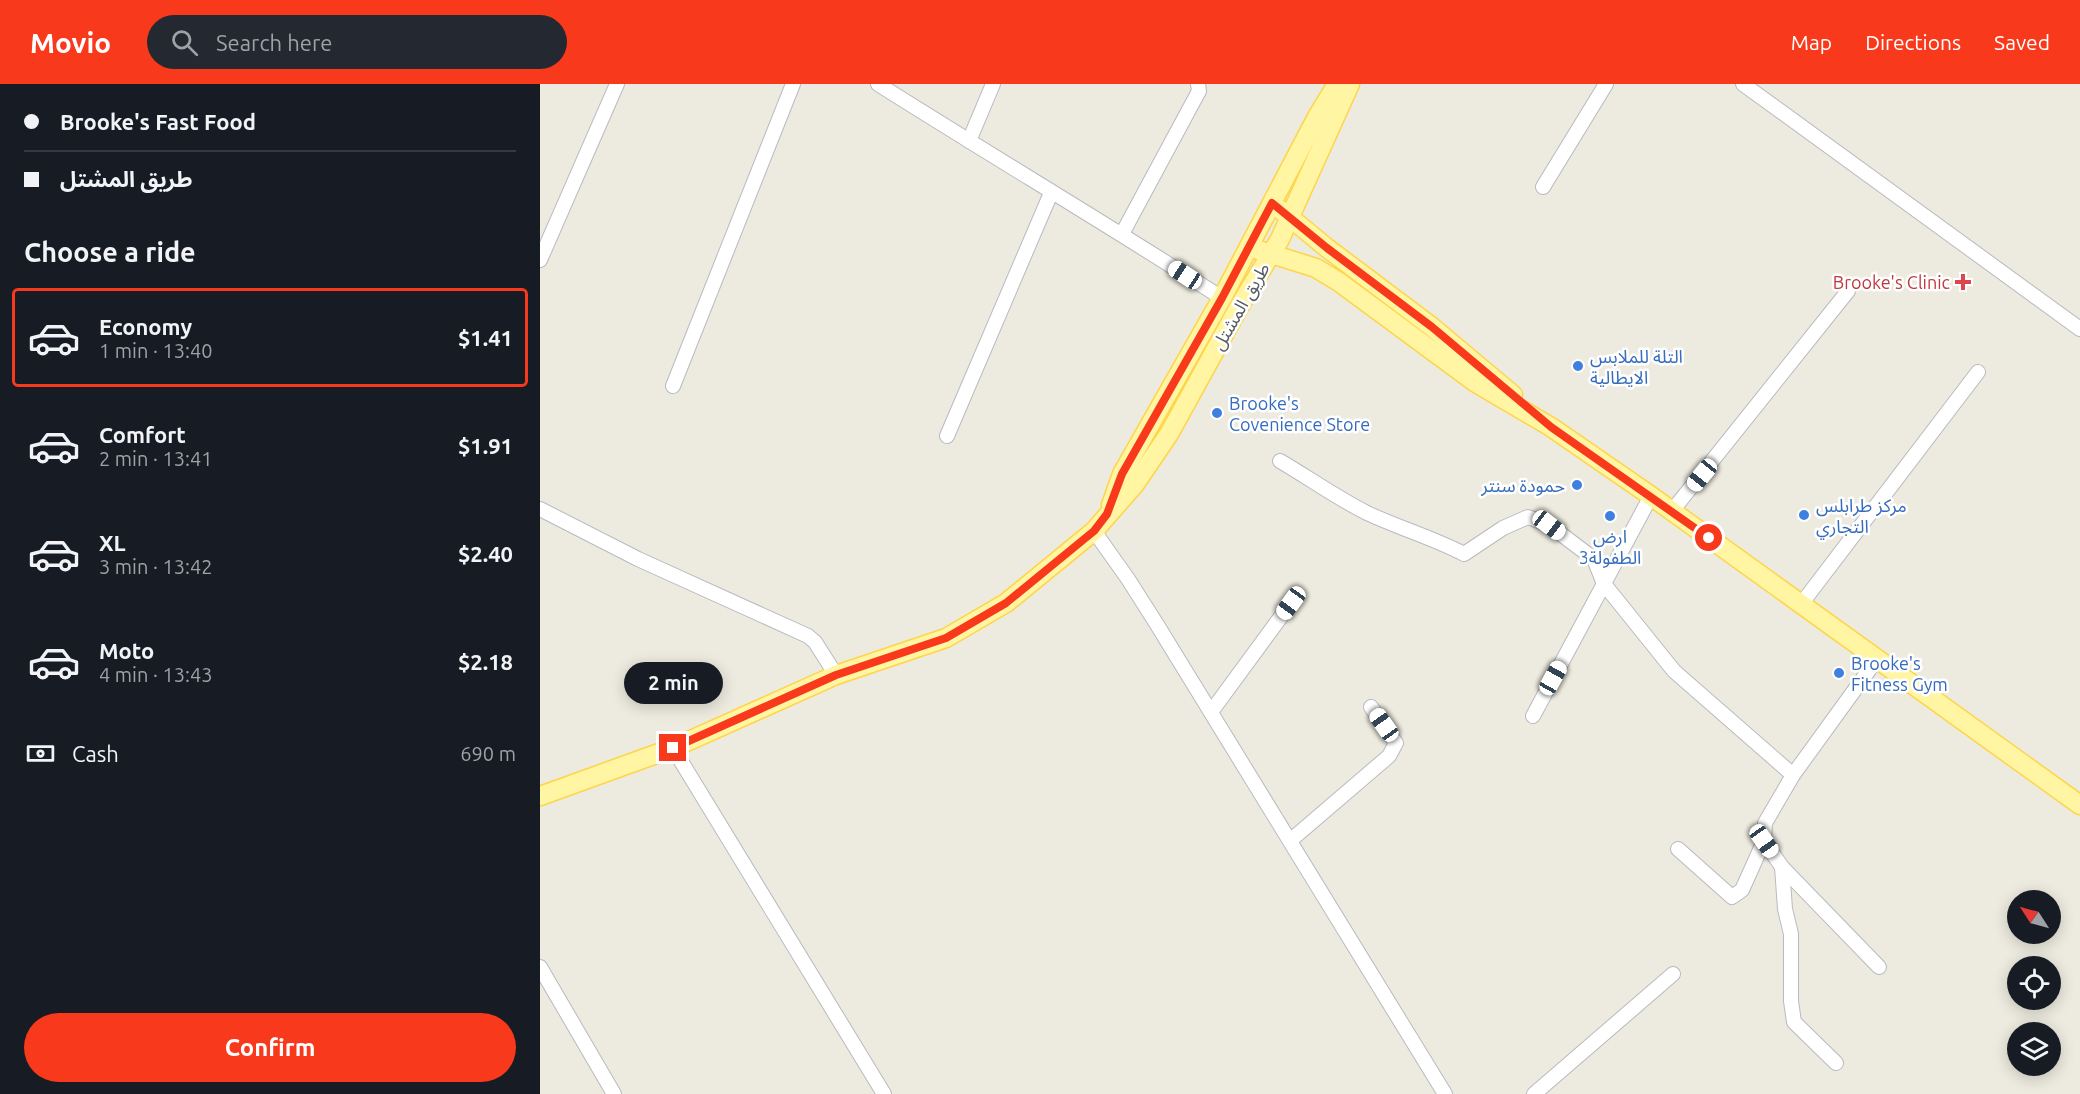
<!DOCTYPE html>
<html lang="en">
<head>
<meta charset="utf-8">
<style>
  :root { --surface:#171b24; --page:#242831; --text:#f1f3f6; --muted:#9ea1a6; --line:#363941; --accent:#f8391b }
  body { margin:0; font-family:Ubuntu,"Noto Sans Arabic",sans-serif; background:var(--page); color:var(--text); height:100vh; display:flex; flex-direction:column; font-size:22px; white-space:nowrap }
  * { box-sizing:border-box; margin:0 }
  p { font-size:20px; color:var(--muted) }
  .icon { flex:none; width:33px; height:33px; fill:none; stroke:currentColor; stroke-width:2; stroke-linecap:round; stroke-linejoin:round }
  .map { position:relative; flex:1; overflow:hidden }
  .drawer { display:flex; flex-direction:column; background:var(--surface); width:540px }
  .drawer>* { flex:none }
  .banner { display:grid; align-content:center; height:132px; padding:0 24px; background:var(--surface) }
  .needle { width:39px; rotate:306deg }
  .fabs { position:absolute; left:1467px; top:806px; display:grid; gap:12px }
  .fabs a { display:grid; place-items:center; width:54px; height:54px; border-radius:50%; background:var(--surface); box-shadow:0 3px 15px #0003; font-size:30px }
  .end { position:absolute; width:27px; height:27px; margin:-14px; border:8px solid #f8391b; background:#fff; box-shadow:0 0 0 3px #fff }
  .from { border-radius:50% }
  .bubble { position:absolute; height:42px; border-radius:21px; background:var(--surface); box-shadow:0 3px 15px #0003; font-size:20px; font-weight:600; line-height:42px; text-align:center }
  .car { position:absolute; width:18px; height:36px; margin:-18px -9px; border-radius:8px; box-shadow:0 0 4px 2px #0007; background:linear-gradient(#fff 24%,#345 0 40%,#fff 0 76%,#345 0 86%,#fff 0) }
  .banner b { display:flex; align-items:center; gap:21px; height:57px; font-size:22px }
  .banner b+b { border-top:2px solid var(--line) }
  .banner i { width:15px; height:15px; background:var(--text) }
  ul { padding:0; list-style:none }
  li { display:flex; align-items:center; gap:18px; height:99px; margin:0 12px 9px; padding:0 12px; border:3px solid transparent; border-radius:6px }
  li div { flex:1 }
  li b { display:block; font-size:22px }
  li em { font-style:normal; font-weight:600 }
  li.on { border-color:var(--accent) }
  li>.icon { width:54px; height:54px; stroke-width:1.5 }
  h2 { padding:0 24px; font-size:27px; line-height:72px }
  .pay { display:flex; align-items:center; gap:15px; height:66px; padding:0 24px; font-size:22px }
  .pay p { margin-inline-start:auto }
  .button { display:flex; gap:12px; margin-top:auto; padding:12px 24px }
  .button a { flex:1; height:69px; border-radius:36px; background:var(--accent); color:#fff; font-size:24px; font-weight:600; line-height:69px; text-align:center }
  header { display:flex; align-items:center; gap:36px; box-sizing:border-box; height:84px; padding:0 30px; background:var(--accent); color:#fff }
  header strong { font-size:28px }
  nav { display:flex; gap:33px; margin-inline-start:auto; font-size:21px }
  .search { width:420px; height:54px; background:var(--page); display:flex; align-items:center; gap:15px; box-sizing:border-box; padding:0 21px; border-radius:33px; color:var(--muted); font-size:22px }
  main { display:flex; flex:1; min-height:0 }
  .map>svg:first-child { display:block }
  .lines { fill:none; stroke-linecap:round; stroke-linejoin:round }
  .minor-casing { stroke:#b8bac0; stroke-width:16 }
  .major-casing { stroke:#fed548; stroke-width:21 }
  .minor { stroke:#fff; stroke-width:14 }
  .major { stroke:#fff5a3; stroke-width:18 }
  .route { stroke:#f8391b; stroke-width:8 }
  .health-dot { fill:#e0444e; stroke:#fff; stroke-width:2 }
  .shop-dot { fill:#3f7fe0; stroke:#fff; stroke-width:2 }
  .labels { text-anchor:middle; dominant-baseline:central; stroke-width:5; stroke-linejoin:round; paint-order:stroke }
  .health-label { font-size:18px; fill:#be3a42; stroke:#fff; text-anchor:end }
  .street-label { font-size:18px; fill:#585c62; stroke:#fff }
  .shop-label { font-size:18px; fill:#366cbe; stroke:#fff; text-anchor:start }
</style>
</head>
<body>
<header>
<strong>Movio</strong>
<div class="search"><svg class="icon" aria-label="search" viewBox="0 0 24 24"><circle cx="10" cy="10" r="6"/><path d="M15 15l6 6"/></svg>Search here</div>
<nav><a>Map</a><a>Directions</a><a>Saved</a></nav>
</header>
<main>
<section class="drawer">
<div class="banner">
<b><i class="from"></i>Brooke's Fast Food</b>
<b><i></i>طريق المشتل</b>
</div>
<h2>Choose a ride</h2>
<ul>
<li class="on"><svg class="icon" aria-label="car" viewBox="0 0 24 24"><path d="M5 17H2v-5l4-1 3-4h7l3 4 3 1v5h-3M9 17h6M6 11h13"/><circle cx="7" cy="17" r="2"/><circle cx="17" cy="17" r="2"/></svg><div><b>Economy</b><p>1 min · 13:40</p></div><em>$1.41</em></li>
<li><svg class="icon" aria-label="car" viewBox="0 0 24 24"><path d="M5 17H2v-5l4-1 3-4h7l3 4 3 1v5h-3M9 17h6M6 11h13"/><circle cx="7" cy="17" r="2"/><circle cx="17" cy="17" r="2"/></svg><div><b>Comfort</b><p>2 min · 13:41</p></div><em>$1.91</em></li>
<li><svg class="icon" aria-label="car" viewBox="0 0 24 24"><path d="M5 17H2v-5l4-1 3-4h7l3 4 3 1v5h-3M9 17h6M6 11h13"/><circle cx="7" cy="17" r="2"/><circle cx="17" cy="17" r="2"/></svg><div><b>XL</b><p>3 min · 13:42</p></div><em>$2.40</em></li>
<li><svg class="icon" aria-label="car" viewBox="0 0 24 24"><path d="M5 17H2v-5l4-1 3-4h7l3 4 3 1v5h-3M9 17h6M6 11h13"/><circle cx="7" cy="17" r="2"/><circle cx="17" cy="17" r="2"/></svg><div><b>Moto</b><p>4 min · 13:43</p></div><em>$2.18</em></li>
</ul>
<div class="pay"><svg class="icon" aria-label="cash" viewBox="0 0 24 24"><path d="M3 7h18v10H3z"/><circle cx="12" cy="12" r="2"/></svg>Cash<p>690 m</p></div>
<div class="button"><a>Confirm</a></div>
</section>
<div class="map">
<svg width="1540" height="1010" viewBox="0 0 1540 1010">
  <rect width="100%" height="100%" fill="#edebdf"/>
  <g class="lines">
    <defs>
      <g id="minor">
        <path d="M338 0C452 72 568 141 682 214"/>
        <polyline points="1203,0 1540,245"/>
        <polyline points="429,57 453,0"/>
        <polyline points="1003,103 1066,0"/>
        <polyline points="582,150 659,7 658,0"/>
        <polyline points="0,176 77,0"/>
        <polyline points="133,302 253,0"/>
        <polyline points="407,352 511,109"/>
        <path d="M740 377C769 394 797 414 827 429 859 444 893 454 924 470L963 444 988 433 1009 441 1054 475 1064 500 1134 587 1253 691"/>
        <polyline points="0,425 98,475 268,552 275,558 296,591"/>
        <polyline points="1132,427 1308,207"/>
        <polyline points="554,447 588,495 616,539 905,1010"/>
        <polyline points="1262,519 1438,288"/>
        <polyline points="671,628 751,519"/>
        <polyline points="993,632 1111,412"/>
        <polyline points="133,664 344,1010"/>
        <polyline points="751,756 849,672 856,659 831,623"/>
        <polyline points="1224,757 1242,783 1339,883"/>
        <polyline points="1138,765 1192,813 1202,806 1224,757 1225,739 1253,691 1337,575"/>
        <polyline points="1242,783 1245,825 1251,850 1251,917 1254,938 1296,979"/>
        <polyline points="0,883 74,1010"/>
        <polyline points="994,1010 1133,890"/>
      </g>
      <g id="major">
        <polyline points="741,126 787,164 892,243 973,311"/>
        <polyline points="709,163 776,184 799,198 936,299 1011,343 1111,412 1540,721"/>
        <polyline points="571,421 582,390 682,214 777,33 797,0"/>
        <polyline points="0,712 133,664 296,591 406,554 466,519 554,447 595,400 629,350 699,223 740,155 810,0"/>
      </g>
    </defs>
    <use href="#minor" class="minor-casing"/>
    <use href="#major" class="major-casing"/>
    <use href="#minor" class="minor"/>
    <use href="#major" class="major"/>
  </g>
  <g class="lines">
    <polyline class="route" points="133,664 296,591 406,554 466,519 554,447 567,430 582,390 682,214 732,119 787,164 892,243 1011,343 1169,454"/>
  </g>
  <path class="health-dot" d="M1420 189h6v6h6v6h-6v6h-6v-6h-6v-6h6z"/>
  <g class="shop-dot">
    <circle cx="1038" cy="282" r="6"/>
    <circle cx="677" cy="329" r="6"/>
    <circle cx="1037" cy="401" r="6"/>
    <circle cx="1264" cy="431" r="6"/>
    <circle cx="1070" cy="432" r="6"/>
    <circle cx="1299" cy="589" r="6"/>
  </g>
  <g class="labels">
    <g class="health-label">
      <text x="1410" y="198">Brooke's Clinic</text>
    </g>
    <g class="street-label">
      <text transform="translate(700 222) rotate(-60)">طريق المشتل</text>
    </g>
    <g class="shop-label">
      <text x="1050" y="272">التلة للملابس<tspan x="1050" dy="21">الايطالية</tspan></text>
      <text x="689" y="319">Brooke's<tspan x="689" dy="21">Covenience Store</tspan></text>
      <text x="1025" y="401" text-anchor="end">حمودة سنتر</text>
      <text x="1276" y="421">مركز طرابلس<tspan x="1276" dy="21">التجاري</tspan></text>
      <text x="1070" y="452" text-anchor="middle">ارض<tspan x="1070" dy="21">الطفولة3</tspan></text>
      <text x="1311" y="579">Brooke's<tspan x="1311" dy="21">Fitness Gym</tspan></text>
    </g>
  </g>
</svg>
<div class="fabs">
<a><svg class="needle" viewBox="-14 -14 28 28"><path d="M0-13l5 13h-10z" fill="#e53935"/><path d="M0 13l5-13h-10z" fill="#9ea1a6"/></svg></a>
<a><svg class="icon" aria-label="locate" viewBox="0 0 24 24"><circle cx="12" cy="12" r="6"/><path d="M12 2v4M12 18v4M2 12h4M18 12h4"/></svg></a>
<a><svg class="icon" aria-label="layers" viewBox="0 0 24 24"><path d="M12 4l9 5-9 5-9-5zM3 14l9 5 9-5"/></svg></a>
</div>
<i class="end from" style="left:1169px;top:454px"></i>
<i class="end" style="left:133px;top:664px"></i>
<div class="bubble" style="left:84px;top:578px;width:99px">2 min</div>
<i class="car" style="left:645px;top:191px;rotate:303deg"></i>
<i class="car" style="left:1162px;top:391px;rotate:219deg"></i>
<i class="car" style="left:1009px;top:441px;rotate:127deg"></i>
<i class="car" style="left:751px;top:519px;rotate:216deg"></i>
<i class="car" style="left:1013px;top:594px;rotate:29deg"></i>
<i class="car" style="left:844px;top:641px;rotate:325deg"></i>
<i class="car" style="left:1224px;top:757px;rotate:145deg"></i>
</div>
</main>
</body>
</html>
